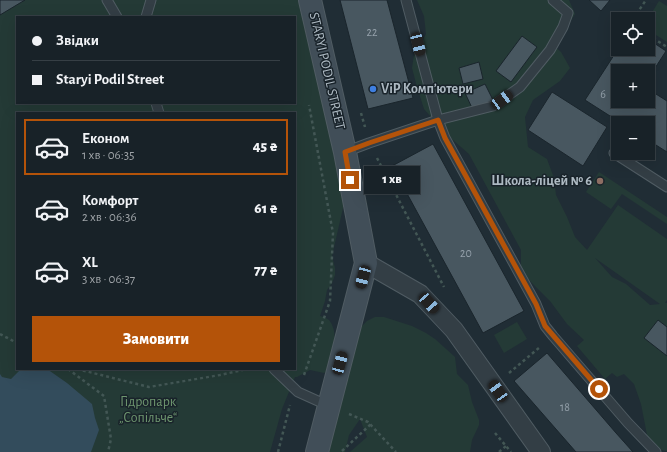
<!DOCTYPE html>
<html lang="uk">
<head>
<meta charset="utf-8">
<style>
  :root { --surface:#182228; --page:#212a30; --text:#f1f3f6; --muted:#9fa4a8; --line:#363f45; --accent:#b45309 }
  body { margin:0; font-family:"Alegreya Sans",sans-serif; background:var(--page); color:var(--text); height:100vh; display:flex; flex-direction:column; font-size:15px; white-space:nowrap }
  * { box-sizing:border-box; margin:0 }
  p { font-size:13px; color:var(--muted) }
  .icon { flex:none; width:22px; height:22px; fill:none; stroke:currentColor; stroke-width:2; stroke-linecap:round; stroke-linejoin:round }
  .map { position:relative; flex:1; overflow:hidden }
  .details { position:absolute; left:16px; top:112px; width:280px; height:258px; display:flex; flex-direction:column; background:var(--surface); border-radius:0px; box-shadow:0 4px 16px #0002,0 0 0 1px var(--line) }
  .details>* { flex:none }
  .top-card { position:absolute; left:16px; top:16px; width:280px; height:88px; border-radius:0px; box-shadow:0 4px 16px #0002,0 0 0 1px var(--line); display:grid; align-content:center; height:88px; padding:0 16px; background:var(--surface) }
  .fabs { position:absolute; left:611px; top:12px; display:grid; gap:8px }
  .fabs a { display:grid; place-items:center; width:44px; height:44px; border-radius:0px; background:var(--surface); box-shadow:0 4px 16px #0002,0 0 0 1px var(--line); font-size:20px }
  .end { position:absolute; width:18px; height:18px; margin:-9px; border:5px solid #b45309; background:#fff; box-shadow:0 0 0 2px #fff }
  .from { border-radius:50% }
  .bubble { position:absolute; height:28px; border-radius:0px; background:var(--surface); box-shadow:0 4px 16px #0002,0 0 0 1px var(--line); font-size:13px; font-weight:800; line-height:28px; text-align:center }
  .car { position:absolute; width:12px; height:24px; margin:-12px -6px; border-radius:5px; box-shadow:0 0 3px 1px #0007; background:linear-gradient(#222 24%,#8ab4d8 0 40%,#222 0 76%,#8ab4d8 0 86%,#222 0) }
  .top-card b { display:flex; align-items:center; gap:14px; height:38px; font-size:15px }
  .top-card b+b { border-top:1px solid var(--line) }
  .top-card i { width:10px; height:10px; background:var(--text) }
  ul { padding:7px 0 0; list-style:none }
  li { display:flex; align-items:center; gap:12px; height:56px; margin:0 8px 6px; padding:0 8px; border:2px solid transparent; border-radius:0px }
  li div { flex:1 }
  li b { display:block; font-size:15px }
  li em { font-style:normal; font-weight:800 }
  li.current { border-color:var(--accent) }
  li>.icon { width:36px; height:36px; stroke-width:1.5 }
  .cta { display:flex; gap:8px; margin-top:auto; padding:8px 16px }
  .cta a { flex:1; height:46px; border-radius:0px; background:var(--accent); color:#fff; font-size:16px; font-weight:800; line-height:46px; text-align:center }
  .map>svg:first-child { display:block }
  .green { fill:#243a36; fill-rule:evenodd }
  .water { fill:#334c5c }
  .building { fill:#485760; stroke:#1a252c }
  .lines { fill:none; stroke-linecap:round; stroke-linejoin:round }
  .lane-casing { stroke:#505c63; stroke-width:11 }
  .street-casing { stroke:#505c63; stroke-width:20 }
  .secondary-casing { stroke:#505c63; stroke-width:24 }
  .path { stroke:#435755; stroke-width:2.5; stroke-dasharray:3 3; stroke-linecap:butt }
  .lane { stroke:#333e45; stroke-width:9 }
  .street { stroke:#333e45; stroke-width:18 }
  .secondary { stroke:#414e58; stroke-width:22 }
  .route { stroke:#b45309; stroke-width:5 }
  .shop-dot { fill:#3f7fe0; stroke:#19232a; stroke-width:1.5 }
  .education-dot { fill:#8d6e63; stroke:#19232a; stroke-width:1.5 }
  .labels { text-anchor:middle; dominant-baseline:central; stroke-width:3; stroke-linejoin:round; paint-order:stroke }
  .number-label { font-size:12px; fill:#94a0aa }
  .street-label { font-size:14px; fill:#adb9c2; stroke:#19232a }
  .poi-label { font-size:14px; font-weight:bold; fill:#adb9c2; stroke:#19232a; text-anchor:start }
  .park-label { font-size:14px; fill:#6e966f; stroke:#19232a }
</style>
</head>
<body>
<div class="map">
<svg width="667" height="452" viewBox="0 0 667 452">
  <rect width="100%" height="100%" fill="#202d35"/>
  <g class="green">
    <path d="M0 0H310L346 195 332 256 335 268V275L332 283 327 290 325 301 320 316C323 317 327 318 329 320 340 333 332 356 329 370L324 373 310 370 297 377H295L282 409 270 452H0ZM17 17H295V103H17ZM17 113H295V369H17Z"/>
    <path d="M417 0H569L575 14 562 35 552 44 561 52 570 68 560 81 533 100 525 117 528 147 547 159 554 178 556 195 567 217 575 237 587 250 618 205 667 239V300L665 303H667V451L656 449 648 440 641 404 634 384 624 374 617 377 612 373 605 379 577 346 584 340 567 324 550 301 521 272V250L469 154 445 133 424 109 417 87 412 68 414 55 426 34 424 16ZM595 258 660 304 650 305 626 284 612 277Z"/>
    <polygon points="659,1 667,6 667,42 648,30 648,19"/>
    <polygon points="599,172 667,217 667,224 622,194 611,209 586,192"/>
    <polygon points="375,317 384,317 412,326 426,333 435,339 455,357 457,374 468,385 472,402 479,420 479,425 472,440 470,452 350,452 367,437 360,419 349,435 345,452 325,452 341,406 341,396 356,332 367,321"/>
    <polygon points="517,322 527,339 504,353 494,335"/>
  </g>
  <polygon class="water" points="21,369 47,369 67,383 92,404 95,418 99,430 91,452 0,452 0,374 2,377 11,379"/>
  <g class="building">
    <polygon points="0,0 25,0 0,15"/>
    <polygon points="340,0 387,0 413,98 368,109"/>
    <polygon points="589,0 610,0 601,11"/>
    <polygon points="522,36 537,47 511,82 496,71"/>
    <polygon points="648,39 666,51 648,79 648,71 618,71 618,101 648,101 648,89 667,101 667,152 648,140 648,123 621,123 585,100 618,49 648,49"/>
    <polygon points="479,62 483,79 463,84 459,68"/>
    <polygon points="485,84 493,100 473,110 465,93"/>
    <polygon points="552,92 607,127 583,166 528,130"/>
    <polygon points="433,144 524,311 483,333 392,166"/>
    <polygon points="658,320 667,327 667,356 644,338"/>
    <polygon points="547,353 616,433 633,452 576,452 514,381"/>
  </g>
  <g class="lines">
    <defs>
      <g id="lane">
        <polyline points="107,0 117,17"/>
        <polyline points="406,0 438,120 493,106 520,87 550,50 563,27 568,13 553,0"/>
        <polyline points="146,17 151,0"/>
        <polyline points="156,103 159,113"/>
        <polyline points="345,152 369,143 438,120 445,138 536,304 545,326 553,336 628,423 656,452"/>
        <polyline points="614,153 667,187"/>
        <polyline points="274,369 298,392 329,406"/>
      </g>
      <polyline id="street" points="366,263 420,294 454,330 541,452"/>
      <polyline id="secondary" points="310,0 345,152 366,263 317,452"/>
    </defs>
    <use href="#lane" class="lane-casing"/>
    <use href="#street" class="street-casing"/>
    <use href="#secondary" class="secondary-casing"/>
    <g class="path">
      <polyline points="633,19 646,0"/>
      <polyline points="648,35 667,47"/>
      <polyline points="361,113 365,127"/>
      <polyline points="377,158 444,287"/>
      <polyline points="0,334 17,343"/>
      <polyline points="68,369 104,396 111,439 108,452"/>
      <polyline points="77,369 149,387 220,375 247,369"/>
      <polyline points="509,373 540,347"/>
      <polyline points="304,375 330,301 333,233 309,105"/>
      <polyline points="349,414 368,422 396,452"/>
      <polyline points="495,433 511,452"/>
      <polyline points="342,451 371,424"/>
      <polyline points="278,452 290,405"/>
      <polyline points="499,452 506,446"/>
    </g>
    <use href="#lane" class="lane"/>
    <use href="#street" class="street"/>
    <use href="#secondary" class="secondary"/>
  </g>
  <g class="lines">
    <polyline class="route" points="350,180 345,152 369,143 438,120 445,138 536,304 545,326 599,389"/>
  </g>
  <circle class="shop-dot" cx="373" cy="89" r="4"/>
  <circle class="education-dot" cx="600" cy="181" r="4"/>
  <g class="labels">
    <g class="number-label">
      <text x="372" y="32">22</text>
      <text x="603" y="94">6</text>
      <text x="466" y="253">20</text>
      <text x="565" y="407">18</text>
    </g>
    <g class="street-label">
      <text transform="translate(327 71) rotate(77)">STARYI PODIL STREET</text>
    </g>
    <g class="poi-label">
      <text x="381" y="89">ViP Комп’ютери</text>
      <text x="592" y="181" text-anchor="end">Школа-ліцей № 6</text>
    </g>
    <g class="park-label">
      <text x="148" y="402">Гідропарк<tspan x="148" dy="16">„Сопільче“</tspan></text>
    </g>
  </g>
</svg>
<div class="fabs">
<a><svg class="icon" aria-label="locate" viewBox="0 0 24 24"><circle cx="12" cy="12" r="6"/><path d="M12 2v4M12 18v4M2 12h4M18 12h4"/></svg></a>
<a>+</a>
<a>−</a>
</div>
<i class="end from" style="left:599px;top:389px"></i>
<i class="end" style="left:350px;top:180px"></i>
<div class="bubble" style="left:364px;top:166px;width:56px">1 хв</div>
<i class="car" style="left:418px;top:44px;rotate:166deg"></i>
<i class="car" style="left:502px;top:100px;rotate:54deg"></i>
<i class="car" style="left:363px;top:277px;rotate:195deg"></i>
<i class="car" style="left:429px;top:303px;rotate:138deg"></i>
<i class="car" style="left:340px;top:363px;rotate:15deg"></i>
<i class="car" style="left:498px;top:391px;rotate:325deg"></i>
<div class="top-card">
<b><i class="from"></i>Звідки</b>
<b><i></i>Staryi Podil Street</b>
</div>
<section class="details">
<ul>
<li class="current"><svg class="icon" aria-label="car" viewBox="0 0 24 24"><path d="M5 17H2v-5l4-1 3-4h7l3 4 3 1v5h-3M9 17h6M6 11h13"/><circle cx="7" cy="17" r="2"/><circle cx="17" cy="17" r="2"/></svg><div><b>Економ</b><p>1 хв · 06:35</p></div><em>45 ₴</em></li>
<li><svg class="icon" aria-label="car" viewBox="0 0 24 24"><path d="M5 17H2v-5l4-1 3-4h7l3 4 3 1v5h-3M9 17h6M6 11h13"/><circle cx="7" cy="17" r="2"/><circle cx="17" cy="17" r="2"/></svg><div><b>Комфорт</b><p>2 хв · 06:36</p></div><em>61 ₴</em></li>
<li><svg class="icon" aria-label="car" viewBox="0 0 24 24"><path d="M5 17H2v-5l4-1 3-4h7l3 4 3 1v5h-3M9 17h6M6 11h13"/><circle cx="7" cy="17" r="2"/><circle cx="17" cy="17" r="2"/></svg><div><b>XL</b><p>3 хв · 06:37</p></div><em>77 ₴</em></li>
</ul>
<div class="cta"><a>Замовити</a></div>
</section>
</div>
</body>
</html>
